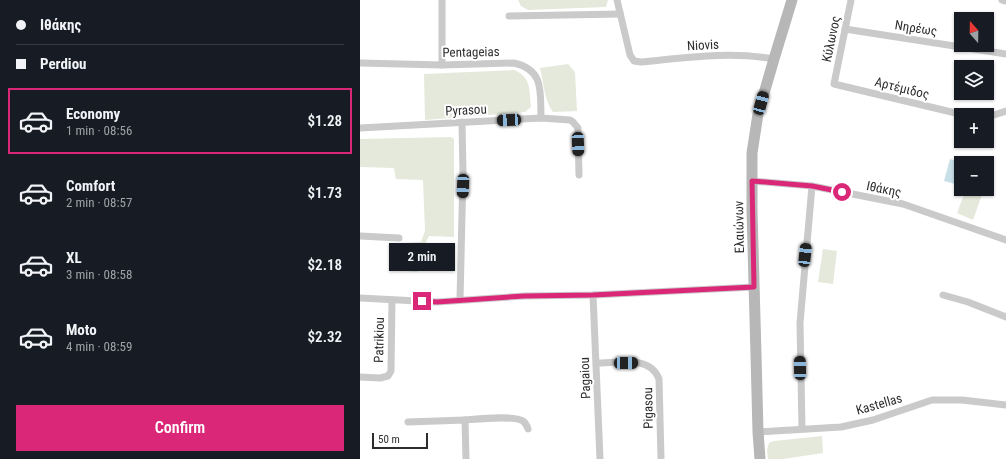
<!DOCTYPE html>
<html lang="en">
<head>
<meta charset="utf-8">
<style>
  :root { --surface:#171b24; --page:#242831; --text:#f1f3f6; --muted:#9ea1a6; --line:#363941; --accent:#db2777 }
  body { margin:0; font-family:"Roboto Condensed",sans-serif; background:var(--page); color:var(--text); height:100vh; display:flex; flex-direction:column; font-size:15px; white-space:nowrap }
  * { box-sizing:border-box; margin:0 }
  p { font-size:13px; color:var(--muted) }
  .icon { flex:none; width:22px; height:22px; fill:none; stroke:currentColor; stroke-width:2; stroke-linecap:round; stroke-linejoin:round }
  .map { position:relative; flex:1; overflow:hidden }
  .sheet { display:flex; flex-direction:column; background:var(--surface); width:360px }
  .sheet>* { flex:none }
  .hud { display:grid; align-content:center; height:88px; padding:0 16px; background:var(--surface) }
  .needle { width:26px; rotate:340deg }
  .fabs { position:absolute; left:594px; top:12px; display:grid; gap:8px }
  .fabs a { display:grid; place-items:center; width:40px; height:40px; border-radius:0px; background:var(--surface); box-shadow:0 1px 3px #0004; font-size:20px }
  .scale { position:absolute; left:12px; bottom:10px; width:56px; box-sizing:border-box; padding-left:4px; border:2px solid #2d2d2d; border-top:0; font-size:11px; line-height:14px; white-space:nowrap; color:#2d2d2d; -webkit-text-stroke:3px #fff; paint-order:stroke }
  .end { position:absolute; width:18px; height:18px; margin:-9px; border:5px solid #db2777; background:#fff; box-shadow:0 0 0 2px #fff }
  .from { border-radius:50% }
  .bubble { position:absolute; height:28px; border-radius:0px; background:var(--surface); box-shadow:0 1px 3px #0004; font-size:13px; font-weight:600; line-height:28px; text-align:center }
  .car { position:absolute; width:12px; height:24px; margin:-12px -6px; border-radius:5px; box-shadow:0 0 3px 1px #0007; background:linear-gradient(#222 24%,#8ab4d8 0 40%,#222 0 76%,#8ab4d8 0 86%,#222 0) }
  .hud b { display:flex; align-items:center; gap:14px; height:38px; font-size:15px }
  .hud b+b { border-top:1px solid var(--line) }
  .hud i { width:10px; height:10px; background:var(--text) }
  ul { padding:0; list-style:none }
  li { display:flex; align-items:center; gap:12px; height:66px; margin:0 8px 6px; padding:0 8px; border:2px solid transparent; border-radius:0px }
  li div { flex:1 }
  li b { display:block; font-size:15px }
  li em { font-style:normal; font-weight:600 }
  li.on { border-color:var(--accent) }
  li>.icon { width:36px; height:36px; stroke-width:1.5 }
  .button { display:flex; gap:8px; margin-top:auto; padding:8px 16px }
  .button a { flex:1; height:46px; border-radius:0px; background:var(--accent); color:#fff; font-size:16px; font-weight:600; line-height:46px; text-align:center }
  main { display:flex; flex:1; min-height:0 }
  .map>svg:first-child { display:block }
  .green { fill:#e4e9db }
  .water { fill:#c8dfe8 }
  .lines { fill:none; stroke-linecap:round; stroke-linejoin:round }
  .street { stroke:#cacaca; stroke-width:7 }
  .secondary { stroke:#b7b7b7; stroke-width:11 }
  .route { stroke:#db2777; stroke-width:5 }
  .labels { text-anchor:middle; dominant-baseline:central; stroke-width:4; stroke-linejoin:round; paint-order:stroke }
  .street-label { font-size:13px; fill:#2d2d2d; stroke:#fff }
</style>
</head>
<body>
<main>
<section class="sheet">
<div class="hud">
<b><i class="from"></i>Ιθάκης</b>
<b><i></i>Perdiou</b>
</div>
<ul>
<li class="on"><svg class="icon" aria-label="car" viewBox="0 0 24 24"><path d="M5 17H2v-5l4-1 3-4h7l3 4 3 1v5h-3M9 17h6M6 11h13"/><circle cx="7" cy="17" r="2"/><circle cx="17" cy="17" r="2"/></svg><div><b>Economy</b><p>1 min · 08:56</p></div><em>$1.28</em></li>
<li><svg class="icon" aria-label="car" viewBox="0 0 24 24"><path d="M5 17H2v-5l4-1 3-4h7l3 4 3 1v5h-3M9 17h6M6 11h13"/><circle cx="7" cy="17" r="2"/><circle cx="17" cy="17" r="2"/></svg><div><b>Comfort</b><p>2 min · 08:57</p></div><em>$1.73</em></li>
<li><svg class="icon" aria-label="car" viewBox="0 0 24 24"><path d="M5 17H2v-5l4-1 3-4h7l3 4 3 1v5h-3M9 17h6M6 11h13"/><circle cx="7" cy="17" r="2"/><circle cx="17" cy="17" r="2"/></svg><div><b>XL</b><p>3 min · 08:58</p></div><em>$2.18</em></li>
<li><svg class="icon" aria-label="car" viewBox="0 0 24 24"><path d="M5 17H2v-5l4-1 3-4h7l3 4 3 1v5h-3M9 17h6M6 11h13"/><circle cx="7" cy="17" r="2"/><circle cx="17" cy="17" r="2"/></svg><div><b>Moto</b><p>4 min · 08:59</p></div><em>$2.32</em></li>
</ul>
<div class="button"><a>Confirm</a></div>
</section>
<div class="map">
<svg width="646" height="459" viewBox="0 0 646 459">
  <rect width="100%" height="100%" fill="#fff"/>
  <g class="green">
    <polygon points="158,0 248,0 246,7 168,10 161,6"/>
    <path d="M208 64 215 72 217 111 193 112C184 100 184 83 180 68Z"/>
    <path d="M154 70C172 77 169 91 171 107L165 112 65 120 64 74Z"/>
    <polygon points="91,137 94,139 94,237 69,236 63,248 62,270 56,272 36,270 38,257 44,254 45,243 61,242 65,231 63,180 36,179 34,168 0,167 0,139"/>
    <polygon points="606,189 624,189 613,220 597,213"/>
    <polygon points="463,249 477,251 473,284 458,282"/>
    <polygon points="462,436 463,453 423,459 408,459 407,450 409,443 414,441"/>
  </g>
  <polygon class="water" points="590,159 601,163 595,184 584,181"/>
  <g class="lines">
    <g class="street">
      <polyline points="82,0 82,65"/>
      <path d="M257 0 270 55 274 61 281 62C324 58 370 51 414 59"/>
      <polyline points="491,0 474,84 604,115"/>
      <polyline points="642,0 646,1"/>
      <polyline points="149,16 260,14"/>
      <polyline points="485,29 646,54"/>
      <path d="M0 63 82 65 154 63C185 70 180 93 181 118"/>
      <polyline points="627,115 634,115 646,111"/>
      <polyline points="0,128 181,118 210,120 213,122 218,128 219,175"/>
      <polyline points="392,181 452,186 543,204 646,240"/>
      <polyline points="0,236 39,238"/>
      <polyline points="233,295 240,459"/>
      <polyline points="583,295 608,302 646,317"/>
      <polyline points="0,298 77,302 164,296 233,295 394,287"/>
      <polyline points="100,300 103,173 102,122"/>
      <path d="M237 363C258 363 290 355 299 379L301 459"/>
      <polyline points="0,377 20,378 28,376 31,371 32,300"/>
      <path d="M105 420C118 419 153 415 163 421 166 423 167 426 168 429"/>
      <polyline points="48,422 105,420 106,459"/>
      <polyline points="442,429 440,323 452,186"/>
      <polyline points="398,432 481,427 513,420 572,400 602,400 646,405"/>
    </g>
    <polyline class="secondary" points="400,459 398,432 396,355 392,210 392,153 398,114 414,59 432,0"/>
  </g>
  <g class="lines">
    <polyline class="route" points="62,301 77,302 164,296 233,295 394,287 392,181 452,186 482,192"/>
  </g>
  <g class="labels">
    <g class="street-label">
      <text transform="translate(556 28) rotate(9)">Νηρέως</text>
      <text transform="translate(471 39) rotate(-78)">Κύλωνος</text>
      <text transform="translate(343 45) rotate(-3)">Niovis</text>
      <text transform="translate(111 52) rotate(-1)">Pentageias</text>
      <text transform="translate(542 88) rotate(14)">Αρτέμιδος</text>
      <text transform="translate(106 110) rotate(-3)">Pyrasou</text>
      <text transform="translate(524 189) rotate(12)">Ιθάκης</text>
      <text transform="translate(379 227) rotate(-91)">Ελαιώνων</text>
      <text transform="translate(19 340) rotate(-89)">Patrikiou</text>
      <text transform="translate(225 378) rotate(-92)">Pagaiou</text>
      <text transform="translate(519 404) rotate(-16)">Kastellas</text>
      <text transform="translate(288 408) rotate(-91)">Pigasou</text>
    </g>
  </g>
</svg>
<div class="fabs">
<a><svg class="needle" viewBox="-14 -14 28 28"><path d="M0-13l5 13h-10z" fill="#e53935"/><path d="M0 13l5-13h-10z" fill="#9ea1a6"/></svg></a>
<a><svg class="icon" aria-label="layers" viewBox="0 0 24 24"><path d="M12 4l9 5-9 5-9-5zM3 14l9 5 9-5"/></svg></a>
<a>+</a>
<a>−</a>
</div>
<div class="scale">50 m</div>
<i class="end from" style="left:482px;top:192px"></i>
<i class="end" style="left:62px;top:301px"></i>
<div class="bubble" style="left:29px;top:243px;width:66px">2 min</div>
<i class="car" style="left:401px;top:103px;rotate:15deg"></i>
<i class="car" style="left:149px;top:120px;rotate:267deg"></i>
<i class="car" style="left:218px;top:144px;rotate:178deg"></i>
<i class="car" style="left:103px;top:186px;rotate:182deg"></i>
<i class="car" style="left:445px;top:255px;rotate:6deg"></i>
<i class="car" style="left:266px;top:363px;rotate:89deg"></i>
<i class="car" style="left:440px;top:368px;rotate:359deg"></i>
</div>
</main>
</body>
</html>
